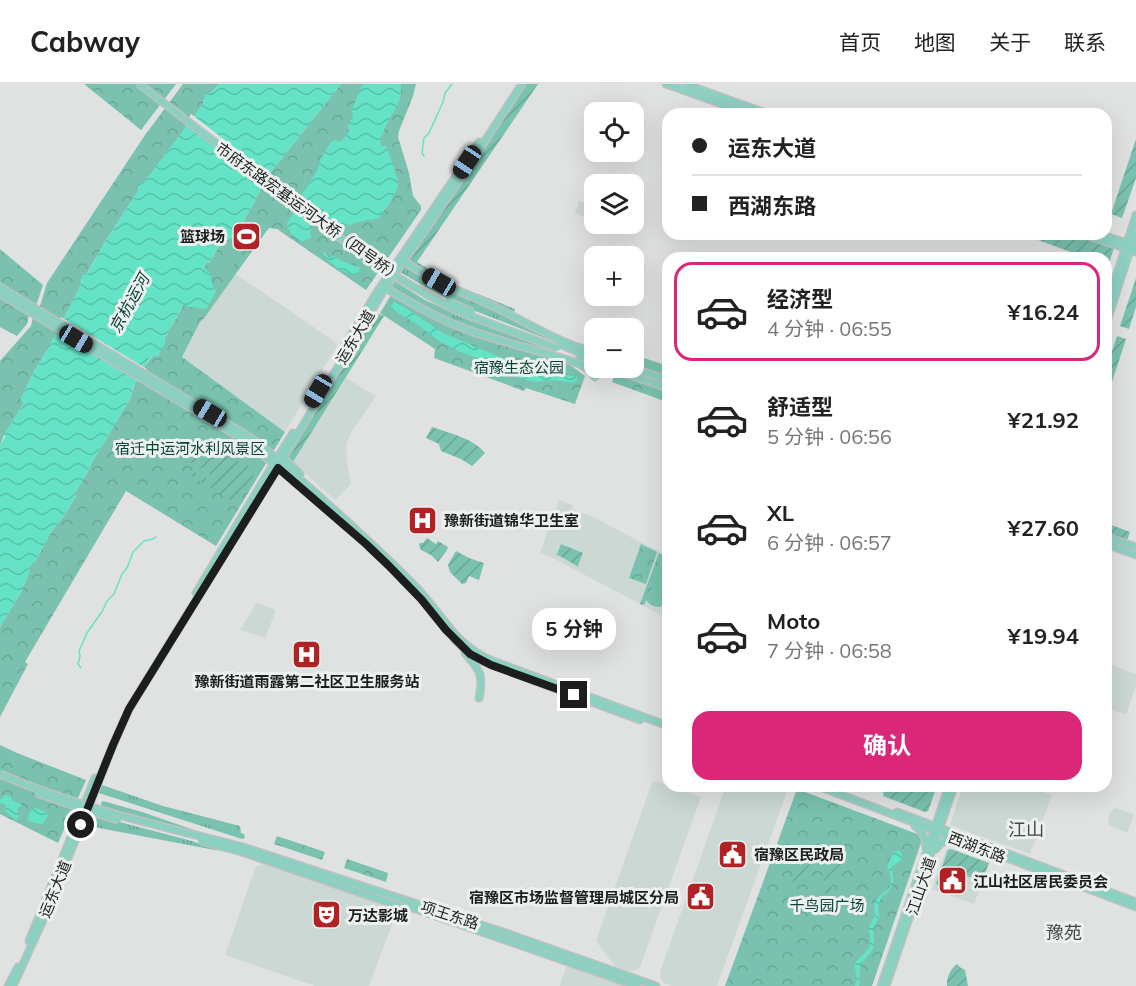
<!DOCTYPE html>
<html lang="zh">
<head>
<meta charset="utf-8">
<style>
  :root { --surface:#fff; --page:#f2f2f2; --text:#222; --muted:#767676; --line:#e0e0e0; --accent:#db2777 }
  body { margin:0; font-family:Mulish,"Noto Sans SC",sans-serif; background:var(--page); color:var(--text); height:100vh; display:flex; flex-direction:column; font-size:22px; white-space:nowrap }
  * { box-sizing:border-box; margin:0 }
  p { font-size:20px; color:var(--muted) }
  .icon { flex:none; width:33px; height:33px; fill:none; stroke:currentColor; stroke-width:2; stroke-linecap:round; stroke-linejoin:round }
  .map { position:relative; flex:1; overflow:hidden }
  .sheet { position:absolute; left:662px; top:168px; width:450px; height:540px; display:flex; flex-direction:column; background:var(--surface); border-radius:18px; box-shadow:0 6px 24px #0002 }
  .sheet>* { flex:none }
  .guide { position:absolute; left:662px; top:24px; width:450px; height:132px; border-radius:18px; box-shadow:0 6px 24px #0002; display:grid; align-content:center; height:132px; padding:0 30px; background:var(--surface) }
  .tools { position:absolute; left:584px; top:18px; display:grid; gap:12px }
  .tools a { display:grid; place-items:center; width:60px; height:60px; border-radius:12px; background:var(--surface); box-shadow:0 6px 24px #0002; font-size:30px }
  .end { position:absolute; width:27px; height:27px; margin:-14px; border:8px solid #1c1e1d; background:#fff; box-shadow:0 0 0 3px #fff }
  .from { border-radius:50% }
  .bubble { position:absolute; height:42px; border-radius:18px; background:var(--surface); box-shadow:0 6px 24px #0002; font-size:20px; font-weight:700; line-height:42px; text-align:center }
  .car { position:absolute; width:18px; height:36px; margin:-18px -9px; border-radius:8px; box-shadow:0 0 4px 2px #0007; background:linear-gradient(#222 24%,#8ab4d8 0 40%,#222 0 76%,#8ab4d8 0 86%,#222 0) }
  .guide b { display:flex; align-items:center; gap:21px; height:57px; font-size:22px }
  .guide b+b { border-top:2px solid var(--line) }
  .guide i { width:15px; height:15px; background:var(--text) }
  ul { padding:10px 0 0; list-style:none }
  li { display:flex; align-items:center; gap:18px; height:99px; margin:0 12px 9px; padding:0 18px; border:3px solid transparent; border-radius:18px }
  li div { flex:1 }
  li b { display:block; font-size:22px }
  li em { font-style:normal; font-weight:700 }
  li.active { border-color:var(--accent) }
  li>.icon { width:54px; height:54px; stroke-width:1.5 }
  .cta { display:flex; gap:12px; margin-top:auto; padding:12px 30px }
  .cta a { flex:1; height:69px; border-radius:18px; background:var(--accent); color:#fff; font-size:24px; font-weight:700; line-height:69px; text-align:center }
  header { display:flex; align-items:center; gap:36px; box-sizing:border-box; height:84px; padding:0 30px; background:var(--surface); border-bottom:2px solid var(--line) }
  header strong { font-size:28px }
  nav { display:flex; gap:33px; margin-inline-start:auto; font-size:21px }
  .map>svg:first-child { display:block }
  .built { fill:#cbd8d4 }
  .grass { fill:url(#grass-tufts) }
  .park { fill:url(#park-crowns) }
  .garden { fill:url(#garden-furrows) }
  .pitch { fill:#7ac2af }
  .water { fill:url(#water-waves) }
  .pier { fill:#dfe2e1 }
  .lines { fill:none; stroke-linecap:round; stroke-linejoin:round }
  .stream { stroke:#65e3c6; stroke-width:1.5 }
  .major-casing { stroke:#bfc0c0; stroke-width:9 }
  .major { stroke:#8cd0c1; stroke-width:6 }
  .major-bridge-casing { stroke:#bfc0c0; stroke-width:9; stroke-linecap:butt }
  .major-bridge { stroke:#8cd0c1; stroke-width:6 }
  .route { stroke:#1c1e1d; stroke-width:8 }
  .labels { text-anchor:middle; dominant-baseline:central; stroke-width:6; stroke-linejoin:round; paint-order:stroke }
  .street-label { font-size:15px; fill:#1c1e1d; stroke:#ecf0ee }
  .poi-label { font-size:15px; font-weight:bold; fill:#1c1e1d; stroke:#ecf0ee; text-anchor:start }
  .park-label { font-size:15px; fill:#0a4439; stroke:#ecf0ee }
  .water-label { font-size:16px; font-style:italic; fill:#023e33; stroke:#ecf0ee }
  .quarter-label { font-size:18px; fill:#454847; stroke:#ecf0ee }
</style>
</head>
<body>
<header>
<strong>Cabway</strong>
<nav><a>首页</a><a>地图</a><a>关于</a><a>联系</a></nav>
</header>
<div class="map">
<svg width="1136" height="902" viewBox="0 0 1136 902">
  <defs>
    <pattern id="grass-tufts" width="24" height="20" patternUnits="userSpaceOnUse" patternTransform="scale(1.5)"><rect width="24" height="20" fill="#7ac2af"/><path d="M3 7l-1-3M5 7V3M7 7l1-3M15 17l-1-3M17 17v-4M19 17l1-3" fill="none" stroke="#69a696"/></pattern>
    <pattern id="park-crowns" width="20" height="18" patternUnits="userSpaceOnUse" patternTransform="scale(1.5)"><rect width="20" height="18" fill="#7ac2af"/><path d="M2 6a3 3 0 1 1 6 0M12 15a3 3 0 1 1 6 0" fill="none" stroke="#69a696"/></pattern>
    <pattern id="garden-furrows" width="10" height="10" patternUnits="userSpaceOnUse" patternTransform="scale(1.5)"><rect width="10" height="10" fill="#7ac2af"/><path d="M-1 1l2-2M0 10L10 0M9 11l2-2" fill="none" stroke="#69a696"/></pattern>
    <pattern id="water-waves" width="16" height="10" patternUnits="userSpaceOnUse" patternTransform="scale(1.5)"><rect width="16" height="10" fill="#65e3c6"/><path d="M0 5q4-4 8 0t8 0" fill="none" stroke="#57c2aa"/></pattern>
  </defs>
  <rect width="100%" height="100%" fill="#dfe2e1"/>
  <g class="built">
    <polygon points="579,117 594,122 594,136 575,130"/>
    <polygon points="236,190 338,260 285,348 182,274 200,238 205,233"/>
    <polygon points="346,294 376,312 352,347 348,355 346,364 347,378 351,400 335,416 293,378"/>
    <polygon points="559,416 573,421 572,425 593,433 667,472 668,526 665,533 549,472 540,469"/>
    <polygon points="257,519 276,526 265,554 240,546"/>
    <polygon points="1106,579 1136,590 1136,601 1126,631 1106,624"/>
    <polygon points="655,697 701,713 640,883 637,886 628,888 616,884 596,857 652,699"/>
    <polygon points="726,702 789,702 717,902 673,902 664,899 661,896 660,888"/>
    <polygon points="963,702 1027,702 1052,711 1030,770 950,741"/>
    <polygon points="1115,724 1134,730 1127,749 1109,741 1108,734 1111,727"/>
    <polygon points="949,764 989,779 974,820 932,805 946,766"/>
    <polygon points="263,780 395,823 397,827 369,902 315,902 225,871 255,785 257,782"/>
    <polygon points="567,880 630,902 560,902"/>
  </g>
  <g class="grass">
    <polygon points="405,180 549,253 587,268 585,270 460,221 431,206 398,187"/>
    <polygon points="393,196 425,216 453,229 587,280 490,252 451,238 388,203"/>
    <polygon points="102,701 163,722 240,742 241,749 244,750 245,754 242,755 102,710 99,709"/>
    <polygon points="103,717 142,728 197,747 241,759 243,761 102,725 101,719"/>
    <polygon points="97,732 192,757 220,767 94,743"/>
  </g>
  <g class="park">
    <polygon points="84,0 176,0 141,46"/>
    <polygon points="183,0 219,0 203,17 204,19 145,98 138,103 138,107 107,155 86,191 81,196 81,201 48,265 34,287 21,315 24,319 4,351 0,361 0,277 31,242 33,233 40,222 47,199 145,51"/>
    <path d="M341 0H416L413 12 399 47 398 53 409 89 413 112 421 122V126L366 206 277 145 270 144 268 145 205 233 200 238 182 273 285 348 216 462 126 407 25 578 28 580 0 633V543L21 508 30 486 28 485 32 479H34L53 445 64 432 76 412 74 410 87 389 91 380 131 313C135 291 150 274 165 259V254L207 178 209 179C214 172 218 161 225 157 228 155 232 154 235 152L254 119 261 104 270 89Z"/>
    <polygon points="0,165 43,201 37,219 29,231 27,240 17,252 0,243"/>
    <polygon points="391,211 425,229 553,273 570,281 585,292 575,320 526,304 524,307 434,274 435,265 380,229"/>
    <polygon points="633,270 667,282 667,292 633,280"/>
    <polygon points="615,289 667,308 667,318 612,298"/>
    <polygon points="641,460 657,468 646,500 629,494"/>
    <path d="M659 469 663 471 662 477 667 476V520C659 525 652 524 646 516L644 521 640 520Z"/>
    <polygon points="0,661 17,669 86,696 58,759 0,730"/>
    <polygon points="797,705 920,751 922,756 872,902 725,902"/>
    <polygon points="277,752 325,768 322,776 274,760"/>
    <polygon points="347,775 388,789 386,798 344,784"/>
  </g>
  <g class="garden">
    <polygon points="522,0 538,0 417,178 453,200 515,225 514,229 453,202 408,177 408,175"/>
    <polygon points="1136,55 1136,94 1122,134 1111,130"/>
    <polygon points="1022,150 1077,150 1114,164 1106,189 1106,174 1087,174"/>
    <polygon points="1136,194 1136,223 1129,245 1120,242"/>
    <polygon points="377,229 384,232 293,378 288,372"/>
    <polygon points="1117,252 1126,255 1106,316 1106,285"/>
    <path d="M432 343C449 349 473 354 485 369L472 382 461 375 441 367 439 360 426 354Z"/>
    <polygon points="176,350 198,362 187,378 166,364"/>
    <polygon points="202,361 252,383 254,385 254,391 245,407 241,405 234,418 184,387 186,384 209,396 212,391 190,378"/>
    <polygon points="1106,439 1130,448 1127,457 1106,450"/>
    <polygon points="427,454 436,460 438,457 448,463 447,466 438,478 431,471 421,466 419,461 420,459 423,459"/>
    <polygon points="561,460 583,469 577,484 577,482 558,471 556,472"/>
    <polygon points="456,467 469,474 484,479 479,496 469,492 466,499 462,500 450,488 448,481"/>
    <polygon points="878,702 937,702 928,727 925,728 883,712 884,709 877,706"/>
    <polygon points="951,765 989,779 982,797 953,787 946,804 936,800 948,766"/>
    <polygon points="804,767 813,771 802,801 792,797"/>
    <polygon points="831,778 841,779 829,811 820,807"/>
    <path d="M957 880 961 884 965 886 968 902H947C946 894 951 884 957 880Z"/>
  </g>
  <g class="pitch">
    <polygon points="251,135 260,142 240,169 231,163"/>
    <polygon points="232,167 240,173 223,195 216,190"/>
    <polygon points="658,486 667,489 667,509 666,514 650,508"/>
  </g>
  <g class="water">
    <path d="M219 0H341L270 89 261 104 254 119 235 152C232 154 228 155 225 157 218 162 213 172 209 179L207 178 204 184 210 189 212 200 216 208 206 225 190 223 183 221 165 254V259L158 272H153L149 275 133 303 131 313 91 380 87 389 74 410 76 412 64 432 53 445 34 479H32L28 485 30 486 21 508 0 543V361L5 353 4 351 24 319 21 315 34 287 48 265 81 201 82 192 87 190 107 155 138 107 139 99 145 97 204 19V14L206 10 213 7Z"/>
    <path d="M363 0H401C401 5 401 11 400 15 396 28 385 37 383 51L380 53 381 62H386C389 69 398 93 398 99 397 111 386 124 379 134L358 138 343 143 332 135 318 131C308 138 313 141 310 150L312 152 311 154 301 158C295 153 287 147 287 139L299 121 303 109 317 87 320 76 331 58 335 56 339 58 342 57 349 47 348 41 353 33 352 25Z"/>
    <path d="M324 168 329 174H331L333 171 339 176 359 183 360 185 358 191C344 191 331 179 321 171Z"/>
    <polygon points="395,217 399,219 402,222 443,249 509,277 519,276 528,277 531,283 534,283 537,281 555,289 577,293 577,296 575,299 554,296 534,298 522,295 512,289 503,288 503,290 490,284 485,277 460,268 439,257 417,240 395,227 391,222"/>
    <polygon points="5,711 10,712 13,717 21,720 21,722 17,725 19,732 16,736 5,727 6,723 5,720 0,719 0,716"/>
    <polygon points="36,724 46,728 48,732 43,740 35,739 27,736 32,725"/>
    <path d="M897 767H900C906 776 899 778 892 782 891 789 895 794 893 800 890 809 881 811 879 819 877 824 880 828 879 833 878 838 873 842 873 846 873 850 875 854 874 860 872 871 867 871 862 879 858 885 861 895 859 902H855C860 893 854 888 855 879 866 867 875 864 868 845L875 831 874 823 875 816 889 804 891 800V793L887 782 894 768Z"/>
  </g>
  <g class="pier">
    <polygon points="191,30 272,92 266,101 185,38"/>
    <polygon points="61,233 147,285 139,298 54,246"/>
  </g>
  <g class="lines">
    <g class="stream">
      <polyline points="424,72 422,69 424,54 429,49 443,18 445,9 452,0"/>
      <polyline points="81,584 78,580 80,572 79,567 87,549 103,526 107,517 114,510 122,490 127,484 133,468 144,457 153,455 156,453"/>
    </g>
    <defs>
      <g id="major">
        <polyline points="666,0 750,30"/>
        <polyline points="685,0 768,30"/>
        <polyline points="1083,150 1136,168"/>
        <polyline points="1099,150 1136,162"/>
        <path d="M403 176C431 198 466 209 497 224 519 234 573 267 594 266"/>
        <path d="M0 203 248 352C273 369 295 391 318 411 352 442 386 472 418 505 443 532 457 563 493 577L668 642"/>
        <path d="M384 203C408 217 432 232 458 242 489 255 523 262 555 272 569 276 587 280 595 293"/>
        <polyline points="0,210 248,358 347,443"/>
        <polyline points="1106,224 1136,131"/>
        <polyline points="1106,240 1136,148"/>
        <polyline points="557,259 585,271 594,272"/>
        <polyline points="343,265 375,211 479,58"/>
        <polyline points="580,273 594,278"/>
        <polyline points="609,284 668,304"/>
        <polyline points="632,284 668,296"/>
        <polyline points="283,374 300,390"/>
        <polyline points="1106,453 1136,463"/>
        <polyline points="1106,460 1136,471"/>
        <polyline points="196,509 271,384 293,349"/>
        <polyline points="455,556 470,570 484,578 640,636"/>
        <path d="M465 569C480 587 484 590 479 614"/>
        <polyline points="818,702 1136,823"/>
        <polyline points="897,728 1136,818"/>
        <path d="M915 742C923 748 926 754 926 764"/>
        <polyline points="243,763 506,849 656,902"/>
        <path d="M936 765C941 757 947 756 955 757"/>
        <polyline points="242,768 405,824 410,823 637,902"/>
        <polyline points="29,857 95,694"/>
        <polyline points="8,902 18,883"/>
        <polyline points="13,902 45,832 113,661 129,625 275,388 384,206 460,95 522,0"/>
        <polyline points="881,902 949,702"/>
        <polyline points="886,902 954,702"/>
      </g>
    </defs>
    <use href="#major" class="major-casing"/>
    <use href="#major" class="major"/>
    <defs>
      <g id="major-bridge">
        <polyline points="139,0 340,154 395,192 440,218 462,229 557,264"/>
        <polyline points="448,217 472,228"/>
        <path d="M0 690C78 724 161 742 243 763"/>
        <polyline points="37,709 92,728 118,736"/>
        <polyline points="201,757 242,768"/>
      </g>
    </defs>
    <use href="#major-bridge" class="major-bridge-casing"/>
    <use href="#major-bridge" class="major-bridge"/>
  </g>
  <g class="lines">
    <polyline class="route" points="81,741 113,661 129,625 278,384 366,460 388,481 421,515 446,546 470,570 491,581 574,611"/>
  </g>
  <defs>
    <symbol id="stadium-square" viewBox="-11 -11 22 22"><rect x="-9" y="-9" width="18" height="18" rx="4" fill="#b22125" stroke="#ecf0ee"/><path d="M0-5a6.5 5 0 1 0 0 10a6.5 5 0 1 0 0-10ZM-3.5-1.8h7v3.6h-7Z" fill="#fff"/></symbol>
    <symbol id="hospital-square" viewBox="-11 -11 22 22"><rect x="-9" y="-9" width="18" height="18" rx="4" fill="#b22125" stroke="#ecf0ee"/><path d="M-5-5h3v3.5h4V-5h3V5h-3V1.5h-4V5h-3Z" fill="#fff"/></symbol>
    <symbol id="civic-square" viewBox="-11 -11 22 22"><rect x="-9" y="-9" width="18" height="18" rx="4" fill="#b22125" stroke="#ecf0ee"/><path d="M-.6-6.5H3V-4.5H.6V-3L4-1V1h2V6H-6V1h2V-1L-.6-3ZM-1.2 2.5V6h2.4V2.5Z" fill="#fff"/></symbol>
    <symbol id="theatre-square" viewBox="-11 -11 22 22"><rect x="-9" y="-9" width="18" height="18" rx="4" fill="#b22125" stroke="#ecf0ee"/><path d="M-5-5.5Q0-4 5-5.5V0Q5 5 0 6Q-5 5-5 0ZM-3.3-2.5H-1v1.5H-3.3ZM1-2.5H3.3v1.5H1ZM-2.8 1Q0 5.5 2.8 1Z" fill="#fff"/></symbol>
  </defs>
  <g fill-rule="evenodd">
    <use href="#stadium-square" x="230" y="136" width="33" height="33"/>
    <use href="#hospital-square" x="406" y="420" width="33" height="33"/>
    <use href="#hospital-square" x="290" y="554" width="33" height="33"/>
    <use href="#civic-square" x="716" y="754" width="33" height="33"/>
    <use href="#civic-square" x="936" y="780" width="33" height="33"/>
    <use href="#civic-square" x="684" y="796" width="33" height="33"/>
    <use href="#theatre-square" x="310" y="814" width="33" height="33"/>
  </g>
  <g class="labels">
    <g class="street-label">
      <text transform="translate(309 128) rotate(36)">市府东路宏基运河大桥（四号桥）</text>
      <text transform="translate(355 253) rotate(-59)">运东大道</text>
      <text transform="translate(977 763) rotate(21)">西湖东路</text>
      <text transform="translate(921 802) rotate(-71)">江山大道</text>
      <text transform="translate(55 805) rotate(-68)">运东大道</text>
      <text transform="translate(450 831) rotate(18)">项王东路</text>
    </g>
    <g class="poi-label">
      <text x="225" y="152" text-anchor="end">篮球场</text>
      <text x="444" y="436">豫新街道锦华卫生室</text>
      <text x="307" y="597" text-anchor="middle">豫新街道雨露第二社区卫生服务站</text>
      <text x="754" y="770">宿豫区民政局</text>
      <text x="973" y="797">江山社区居民委员会</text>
      <text x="679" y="813" text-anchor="end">宿豫区市场监督管理局城区分局</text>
      <text x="348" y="831">万达影城</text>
    </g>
    <g class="park-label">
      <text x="519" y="283">宿豫生态公园</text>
      <text x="190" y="364">宿迁中运河水利风景区</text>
      <text x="827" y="821">千鸟园广场</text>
    </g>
    <g class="water-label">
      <text transform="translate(129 219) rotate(-61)">京杭运河</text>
    </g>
    <g class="quarter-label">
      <text x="1026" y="745">江山</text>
      <text x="1064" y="848">豫苑</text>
    </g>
  </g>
</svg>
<div class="tools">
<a><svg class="icon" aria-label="locate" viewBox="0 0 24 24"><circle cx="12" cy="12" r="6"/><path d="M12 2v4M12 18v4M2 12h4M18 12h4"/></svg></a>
<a><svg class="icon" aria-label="layers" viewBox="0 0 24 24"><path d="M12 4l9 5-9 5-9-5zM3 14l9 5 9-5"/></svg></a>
<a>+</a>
<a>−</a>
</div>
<i class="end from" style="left:81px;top:741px"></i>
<i class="end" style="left:574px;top:611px"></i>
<div class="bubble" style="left:532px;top:524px;width:84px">5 分钟</div>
<i class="car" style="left:467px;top:78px;rotate:213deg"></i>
<i class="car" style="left:439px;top:198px;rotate:300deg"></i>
<i class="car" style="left:76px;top:255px;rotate:121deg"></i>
<i class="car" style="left:318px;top:307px;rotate:211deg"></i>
<i class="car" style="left:210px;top:329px;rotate:301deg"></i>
<div class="guide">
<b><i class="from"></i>运东大道</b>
<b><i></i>西湖东路</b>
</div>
<section class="sheet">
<ul>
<li class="active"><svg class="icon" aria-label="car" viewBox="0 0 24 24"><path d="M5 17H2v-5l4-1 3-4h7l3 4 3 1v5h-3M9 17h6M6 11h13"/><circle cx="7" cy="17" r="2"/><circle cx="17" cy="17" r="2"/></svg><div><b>经济型</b><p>4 分钟 · 06:55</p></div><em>¥16.24</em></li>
<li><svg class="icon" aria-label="car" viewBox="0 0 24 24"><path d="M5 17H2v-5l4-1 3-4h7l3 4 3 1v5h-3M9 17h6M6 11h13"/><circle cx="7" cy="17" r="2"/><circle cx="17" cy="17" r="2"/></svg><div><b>舒适型</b><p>5 分钟 · 06:56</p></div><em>¥21.92</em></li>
<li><svg class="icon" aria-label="car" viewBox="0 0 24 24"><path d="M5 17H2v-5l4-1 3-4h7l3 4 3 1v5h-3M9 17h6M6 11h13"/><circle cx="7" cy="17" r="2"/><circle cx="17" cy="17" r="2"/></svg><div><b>XL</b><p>6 分钟 · 06:57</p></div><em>¥27.60</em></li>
<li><svg class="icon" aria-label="car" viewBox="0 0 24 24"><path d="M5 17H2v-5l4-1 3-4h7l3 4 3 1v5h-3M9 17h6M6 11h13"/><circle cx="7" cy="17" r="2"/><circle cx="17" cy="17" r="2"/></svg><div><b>Moto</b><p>7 分钟 · 06:58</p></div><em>¥19.94</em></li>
</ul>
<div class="cta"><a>确认</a></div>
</section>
</div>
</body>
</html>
